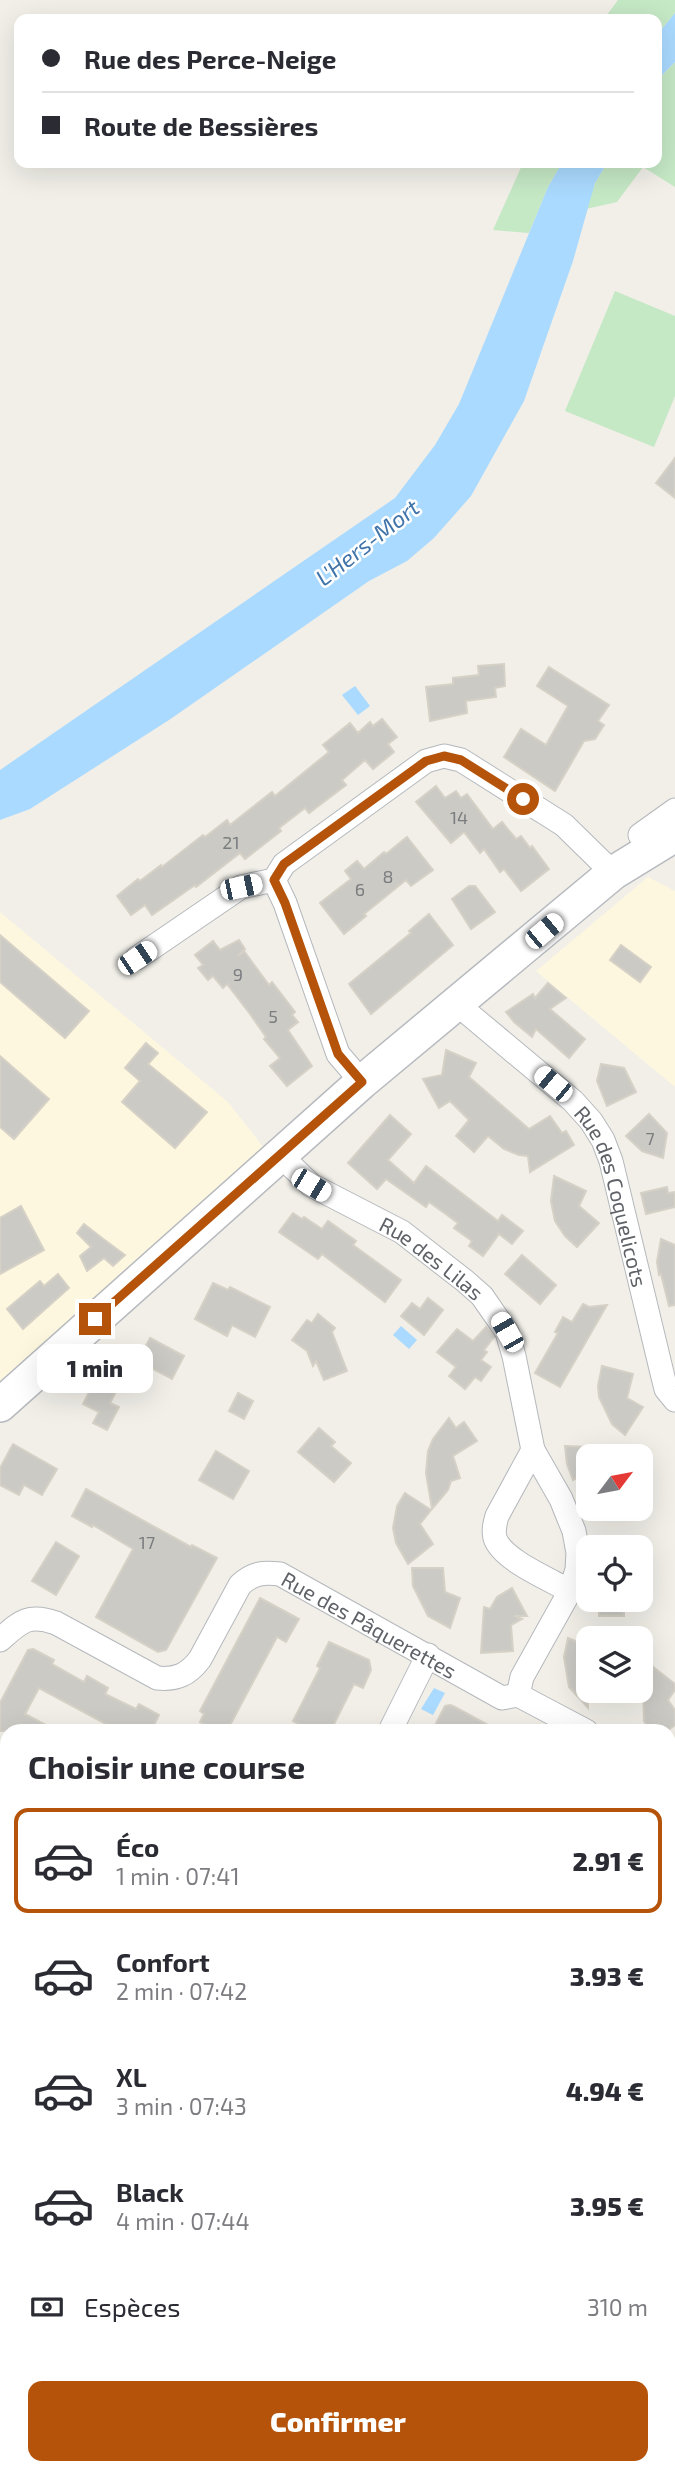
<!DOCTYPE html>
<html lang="fr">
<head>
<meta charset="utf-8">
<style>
  :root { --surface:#fff; --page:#f2f2f3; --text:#2b2b33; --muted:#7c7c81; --line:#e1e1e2; --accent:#b45309 }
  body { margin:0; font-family:"Exo 2",sans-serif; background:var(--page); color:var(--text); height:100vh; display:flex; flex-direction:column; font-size:26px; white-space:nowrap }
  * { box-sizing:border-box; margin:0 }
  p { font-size:23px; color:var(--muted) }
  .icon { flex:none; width:38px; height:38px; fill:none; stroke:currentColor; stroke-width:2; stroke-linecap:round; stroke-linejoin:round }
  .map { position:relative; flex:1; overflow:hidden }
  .details { position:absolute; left:0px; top:1724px; width:676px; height:751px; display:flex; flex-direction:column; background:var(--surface); border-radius:21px 21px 0 0; box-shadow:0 7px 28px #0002 }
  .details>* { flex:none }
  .guide { position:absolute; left:14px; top:14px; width:648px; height:154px; border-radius:14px; box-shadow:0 7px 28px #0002; display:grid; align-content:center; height:154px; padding:0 28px; background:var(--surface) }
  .needle { width:46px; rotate:58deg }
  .tools { position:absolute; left:576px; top:1444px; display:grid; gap:14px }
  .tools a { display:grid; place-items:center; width:77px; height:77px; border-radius:14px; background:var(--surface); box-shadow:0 7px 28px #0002; font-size:35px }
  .end { position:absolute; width:32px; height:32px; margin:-16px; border:9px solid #b45309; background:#fff; box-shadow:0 0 0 4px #fff }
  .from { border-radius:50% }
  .bubble { position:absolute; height:49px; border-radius:14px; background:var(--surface); box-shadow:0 7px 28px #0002; font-size:23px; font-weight:800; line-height:49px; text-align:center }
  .car { position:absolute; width:21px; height:42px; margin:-21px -10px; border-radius:9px; box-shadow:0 0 5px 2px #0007; background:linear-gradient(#fff 24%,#345 0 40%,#fff 0 76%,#345 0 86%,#fff 0) }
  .guide b { display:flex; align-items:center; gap:24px; height:66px; font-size:26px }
  .guide b+b { border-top:2px solid var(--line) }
  .guide i { width:18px; height:18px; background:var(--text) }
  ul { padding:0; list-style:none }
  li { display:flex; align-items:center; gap:21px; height:105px; margin:0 14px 10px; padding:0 14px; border:4px solid transparent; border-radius:14px }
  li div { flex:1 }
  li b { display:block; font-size:26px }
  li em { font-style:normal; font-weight:800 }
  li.current { border-color:var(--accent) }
  li>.icon { width:63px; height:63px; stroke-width:1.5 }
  h2 { padding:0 28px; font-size:32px; line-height:84px }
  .pay { display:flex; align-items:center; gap:18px; height:77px; padding:0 28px; font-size:26px }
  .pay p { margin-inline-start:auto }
  .primary-button { display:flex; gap:14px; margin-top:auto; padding:14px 28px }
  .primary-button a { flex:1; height:80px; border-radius:14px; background:var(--accent); color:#fff; font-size:28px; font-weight:800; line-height:80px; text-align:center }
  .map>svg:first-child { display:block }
  .commercial { fill:#fef7e0 }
  .green { fill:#c5e8c5 }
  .water { fill:#aadaff }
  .building { fill:#cccac5; stroke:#d6d1c6; stroke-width:2 }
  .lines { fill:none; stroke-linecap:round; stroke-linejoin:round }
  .minor-casing { stroke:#b5b8bc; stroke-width:25 }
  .secondary-casing { stroke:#b6babf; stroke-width:36 }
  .primary-casing { stroke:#f2c960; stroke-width:39 }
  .minor { stroke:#fff; stroke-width:23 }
  .secondary { stroke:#fff; stroke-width:33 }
  .primary { stroke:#fff2af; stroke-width:37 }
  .route { stroke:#b45309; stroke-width:9 }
  .labels { text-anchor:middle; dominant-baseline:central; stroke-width:5; stroke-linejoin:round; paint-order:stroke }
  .number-label { font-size:18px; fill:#7a7d7f }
  .street-label { font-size:21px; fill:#5f6368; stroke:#fff }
  .water-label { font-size:23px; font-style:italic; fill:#4174aa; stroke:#fff }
</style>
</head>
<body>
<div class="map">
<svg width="675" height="2473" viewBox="0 0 675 2473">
  <rect width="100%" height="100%" fill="#f1efe8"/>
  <g class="commercial">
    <polygon points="648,877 675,891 675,1087 536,971"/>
    <polygon points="0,912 228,1102 278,1166 0,1405"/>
  </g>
  <g class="green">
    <polygon points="618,0 675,0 675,13 656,36 656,19 604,19"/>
    <polygon points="675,62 675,187 643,167 617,202 586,209 595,183 607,163 656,163 656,88 663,74"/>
    <polygon points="523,163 562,163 548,187 529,233 493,230"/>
    <polygon points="615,291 675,316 675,396 654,447 565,411"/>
    <polygon points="675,1953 675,2473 439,2473 440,2468 668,2468 668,1954"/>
    <polygon points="140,2468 179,2468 180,2473 138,2473"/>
  </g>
  <g class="water">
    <polygon points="675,13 675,62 663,74 656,88 656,36"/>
    <polygon points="562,163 607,163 595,183 573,261 524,401 471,496 434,538 407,561 369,581 169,720 30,809 0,820 0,770 395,498 435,445 459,404 548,187"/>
    <polygon points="355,686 370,706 358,715 342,695"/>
    <polygon points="401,1326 417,1340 409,1349 393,1335"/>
    <polygon points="434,1688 445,1693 433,1715 421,1709"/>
  </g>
  <g class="building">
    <polygon points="675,458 675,498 656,483"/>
    <polygon points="504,664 505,686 495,688 496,697 466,701 467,713 430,721 426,687 453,684 453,678 479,675 478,666"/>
    <polygon points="549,667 609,705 598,721 604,725 595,739 584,741 555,791 504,757 521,729 546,745 568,706 537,686"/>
    <polygon points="382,719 397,737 388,744 394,752 373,769 365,760 342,780 346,785 309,813 305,808 279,828 281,831 245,859 240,853 196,887 195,885 152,915 145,905 131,915 117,896 138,879 140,881 161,865 162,867 203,835 205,837 227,820 230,825 272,792 275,796 329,752 323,745 350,723 358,733 370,722 373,726"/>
    <polygon points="436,786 445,798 456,791 461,798 467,794 493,829 502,822 516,839 521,836 530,848 532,846 549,869 521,891 504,869 500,872 484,849 480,853 464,832 451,843 416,802"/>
    <polygon points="407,837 433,870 411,886 406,880 364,914 366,916 344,934 320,903 351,879 345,871 357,861 364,869 384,852 386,854"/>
    <polygon points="469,886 475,886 495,912 471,929 452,899"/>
    <polygon points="429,914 453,945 371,1014 349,984 411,933 409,931"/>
    <polygon points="0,935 89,1011 65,1038 0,982"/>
    <polygon points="239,940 245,949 238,956 244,951 269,985 272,982 295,1012 292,1015 298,1022 288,1030 312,1066 287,1086 270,1066 280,1058 264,1039 266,1037 250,1014 227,984 223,988 213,976 208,980 198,968 203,965 195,955 213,941 220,950"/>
    <polygon points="621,945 651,967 640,982 610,960"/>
    <polygon points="548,983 566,998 550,1009 585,1039 569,1058 536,1029 532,1037 514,1022 506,1012 533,994 535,998"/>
    <polygon points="146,1043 158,1053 148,1064 207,1112 175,1148 122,1102 140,1081 125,1068"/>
    <polygon points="446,1050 476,1063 469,1077 529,1129 550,1116 562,1133 566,1131 574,1145 530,1172 528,1156 519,1155 504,1149 488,1136 474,1152 456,1136 469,1120 450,1101 439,1108 423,1079 442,1075"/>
    <polygon points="0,1056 49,1099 14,1139 0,1127"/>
    <polygon points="601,1064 624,1068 636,1092 607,1106 597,1081"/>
    <polygon points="649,1114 667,1133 663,1158 642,1151 626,1136"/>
    <polygon points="390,1115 411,1134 388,1160 414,1183 426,1166 498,1221 502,1215 523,1231 512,1244 499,1234 483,1256 469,1246 472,1241 454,1228 458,1223 429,1202 426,1207 386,1179 377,1189 348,1163"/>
    <polygon points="554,1176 586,1191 579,1206 599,1223 577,1247 565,1236 555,1221 551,1201"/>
    <polygon points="667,1187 668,1193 675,1192 675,1207 646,1214 641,1193"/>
    <polygon points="21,1206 44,1250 0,1274 0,1218"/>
    <polygon points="293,1213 302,1219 304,1217 322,1229 328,1221 356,1241 353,1245 401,1280 385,1302 322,1254 318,1259 279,1232"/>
    <polygon points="84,1224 102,1238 125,1255 113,1266 104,1258 87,1271 80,1256 91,1247 77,1233"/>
    <polygon points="661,1239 675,1245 675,1305 669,1306 661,1274 659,1275 657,1262"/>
    <polygon points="522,1255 556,1285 540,1304 505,1274"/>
    <polygon points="58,1274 69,1288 23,1329 7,1309 40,1281 44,1286"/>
    <polygon points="213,1283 228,1290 230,1287 270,1307 255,1337 232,1325 227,1336 195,1319"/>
    <polygon points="428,1298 443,1310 424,1335 401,1316 412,1303 420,1309"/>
    <polygon points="583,1304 589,1307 607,1305 560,1387 535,1373 558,1333 555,1332 563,1317 572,1322"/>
    <polygon points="318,1314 335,1328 332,1332 347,1371 324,1380 316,1361 313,1366 307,1351 292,1340 307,1320 312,1323"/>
    <polygon points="486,1327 494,1337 484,1350 487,1352 481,1360 491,1367 481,1381 475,1377 465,1389 449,1376 456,1367 437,1352 457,1329 473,1341"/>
    <polygon points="150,1338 184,1356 172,1379 138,1361"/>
    <polygon points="602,1366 633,1374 627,1398 643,1407 625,1435 612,1424 599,1397 598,1386"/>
    <polygon points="99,1373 120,1384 110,1403 119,1407 107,1430 93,1423 99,1412 83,1404"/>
    <polygon points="238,1393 253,1401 244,1419 229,1411"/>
    <polygon points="449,1418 456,1428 464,1422 477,1441 453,1456 460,1478 451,1481 448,1490 432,1509 426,1473 428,1451 433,1439"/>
    <polygon points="319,1428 335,1442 331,1446 351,1463 334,1482 298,1452"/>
    <polygon points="13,1444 57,1469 42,1495 24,1485 19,1495 0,1485 0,1468"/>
    <polygon points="565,1446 588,1447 588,1472 573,1480 567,1464"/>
    <polygon points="216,1451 249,1471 233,1499 199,1480"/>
    <polygon points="86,1489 191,1547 192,1545 217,1558 166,1650 158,1652 96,1617 133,1549 93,1525 92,1527 72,1516"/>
    <polygon points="405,1493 431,1510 420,1524 433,1544 408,1564 396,1543 393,1528 397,1506"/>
    <polygon points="56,1542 79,1556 56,1595 32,1581"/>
    <polygon points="412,1568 443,1568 445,1592 460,1598 450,1628 428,1616 413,1586"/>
    <polygon points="512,1588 527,1616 514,1616 522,1619 511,1625 513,1651 481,1653 484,1607 490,1609 497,1597"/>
    <polygon points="260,1598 299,1619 286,1642 277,1637 227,1731 217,1731 200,1722 204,1714 200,1711"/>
    <rect x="599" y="1600" width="25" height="16"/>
    <polygon points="568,1638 588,1646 588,1708 569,1687 564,1657"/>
    <polygon points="329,1642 369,1660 371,1670 363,1688 354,1684 332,1728 327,1725 324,1731 312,1731 293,1721 320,1668 317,1666"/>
    <polygon points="33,1649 54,1660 52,1664 84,1682 87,1676 108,1688 105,1694 136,1709 139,1704 159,1715 151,1731 119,1731 39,1688 25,1714 57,1731 0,1731 0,1703 28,1650"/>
    <polygon points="652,1666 675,1684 675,1690 668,1700 675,1710 675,1725 667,1731 649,1731 644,1721 643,1687"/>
    <polygon points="450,1705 453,1706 499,1731 432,1731 445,1706"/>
  </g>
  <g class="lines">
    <defs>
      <g id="minor">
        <polyline points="640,835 675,810"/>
        <polyline points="137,958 241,887 274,880"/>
        <path id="s1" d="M458 1002 470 1015 573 1101 591 1121 603 1140 611 1161 663 1377 666 1389 675 1400"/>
        <polyline points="362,1082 338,1054 285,903 274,880 284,864 426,761 444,756 461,760 564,825 613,873"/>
        <path id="s2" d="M279 1154 311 1185 402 1232 465 1281 482 1296 507 1332 514 1356 533 1450 561 1499 574 1531 578 1553 577 1570 570 1591 522 1677 518 1695 586 1731"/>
        <path d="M533 1450 497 1516C495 1523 493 1530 495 1538 502 1560 551 1580 570 1591"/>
        <path id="s3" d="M0 1640C20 1622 28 1613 56 1623L157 1678C176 1680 188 1675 200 1659L240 1585C253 1573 263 1572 280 1574L502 1698 518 1695"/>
        <polyline points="390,1731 428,1655"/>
        <polyline points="668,1760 675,1761"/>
        <polyline points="0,2137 7,2136"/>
        <polyline points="0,2431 7,2423"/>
        <polyline points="291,2468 292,2473"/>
      </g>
      <polyline id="secondary" points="0,1405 362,1082 613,873 675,835"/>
      <g id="primary">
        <polyline points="668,1937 675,1937"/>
        <polyline points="0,1970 7,1969"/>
      </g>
    </defs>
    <use href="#minor" class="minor-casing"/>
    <use href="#secondary" class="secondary-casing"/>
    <use href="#primary" class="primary-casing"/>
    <use href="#minor" class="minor"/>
    <use href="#secondary" class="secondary"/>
    <use href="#primary" class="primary"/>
  </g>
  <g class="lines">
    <polyline class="route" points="95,1319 362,1082 338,1054 285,903 274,880 284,864 426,761 444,756 461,760 523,799"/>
  </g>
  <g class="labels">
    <g class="number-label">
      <text x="459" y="817">14</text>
      <text x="231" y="842">21</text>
      <text x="388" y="876">8</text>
      <text x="360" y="889">6</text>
      <text x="238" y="974">9</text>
      <text x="273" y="1016">5</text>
      <text x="650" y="1138">7</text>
      <text x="147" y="1542">17</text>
    </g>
    <g class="street-label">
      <text stroke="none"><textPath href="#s1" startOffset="257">Rue des Coquelicots</textPath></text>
      <text stroke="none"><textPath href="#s2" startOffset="186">Rue des Lilas</textPath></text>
      <text stroke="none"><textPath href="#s3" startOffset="458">Rue des Pâquerettes</textPath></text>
    </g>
    <g class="water-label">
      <text transform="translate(367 542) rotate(-38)">L'Hers-Mort</text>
    </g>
  </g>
</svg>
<div class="tools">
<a><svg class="needle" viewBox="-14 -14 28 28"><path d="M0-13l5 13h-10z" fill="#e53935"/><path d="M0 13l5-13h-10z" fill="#7c7c81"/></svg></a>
<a><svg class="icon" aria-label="locate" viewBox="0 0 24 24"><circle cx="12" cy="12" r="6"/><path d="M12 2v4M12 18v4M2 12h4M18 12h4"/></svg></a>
<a><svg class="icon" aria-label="layers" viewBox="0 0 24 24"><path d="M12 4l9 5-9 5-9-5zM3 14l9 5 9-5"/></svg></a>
</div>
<i class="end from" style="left:523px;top:799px"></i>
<i class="end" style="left:95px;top:1319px"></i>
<div class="bubble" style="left:37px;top:1344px;width:116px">1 min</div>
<i class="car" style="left:241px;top:887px;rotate:78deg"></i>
<i class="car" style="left:544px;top:931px;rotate:50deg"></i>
<i class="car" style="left:137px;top:958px;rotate:56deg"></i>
<i class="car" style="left:553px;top:1084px;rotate:310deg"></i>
<i class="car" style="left:311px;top:1185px;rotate:121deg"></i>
<i class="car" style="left:507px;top:1332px;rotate:330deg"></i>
<div class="guide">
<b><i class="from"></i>Rue des Perce-Neige</b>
<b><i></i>Route de Bessières</b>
</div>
<section class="details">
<h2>Choisir une course</h2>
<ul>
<li class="current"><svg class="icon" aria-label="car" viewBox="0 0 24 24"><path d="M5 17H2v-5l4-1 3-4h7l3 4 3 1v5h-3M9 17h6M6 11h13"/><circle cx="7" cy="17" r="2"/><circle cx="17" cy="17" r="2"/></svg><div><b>Éco</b><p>1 min · 07:41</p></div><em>2.91 €</em></li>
<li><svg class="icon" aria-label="car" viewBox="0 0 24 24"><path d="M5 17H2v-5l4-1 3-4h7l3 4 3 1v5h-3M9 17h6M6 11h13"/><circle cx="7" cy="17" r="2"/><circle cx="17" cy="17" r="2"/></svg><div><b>Confort</b><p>2 min · 07:42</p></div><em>3.93 €</em></li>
<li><svg class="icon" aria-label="car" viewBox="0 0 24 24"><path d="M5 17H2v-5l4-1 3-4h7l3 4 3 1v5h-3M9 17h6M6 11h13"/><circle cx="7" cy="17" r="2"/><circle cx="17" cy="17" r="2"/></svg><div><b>XL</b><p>3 min · 07:43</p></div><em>4.94 €</em></li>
<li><svg class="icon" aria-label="car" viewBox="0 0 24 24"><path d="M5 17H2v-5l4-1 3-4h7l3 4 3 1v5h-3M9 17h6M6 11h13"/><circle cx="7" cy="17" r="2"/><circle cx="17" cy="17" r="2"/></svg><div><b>Black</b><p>4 min · 07:44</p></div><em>3.95 €</em></li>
</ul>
<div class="pay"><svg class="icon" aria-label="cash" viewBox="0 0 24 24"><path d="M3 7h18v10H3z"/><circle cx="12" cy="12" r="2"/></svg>Espèces<p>310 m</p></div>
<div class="primary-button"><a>Confirmer</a></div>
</section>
</div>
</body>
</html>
